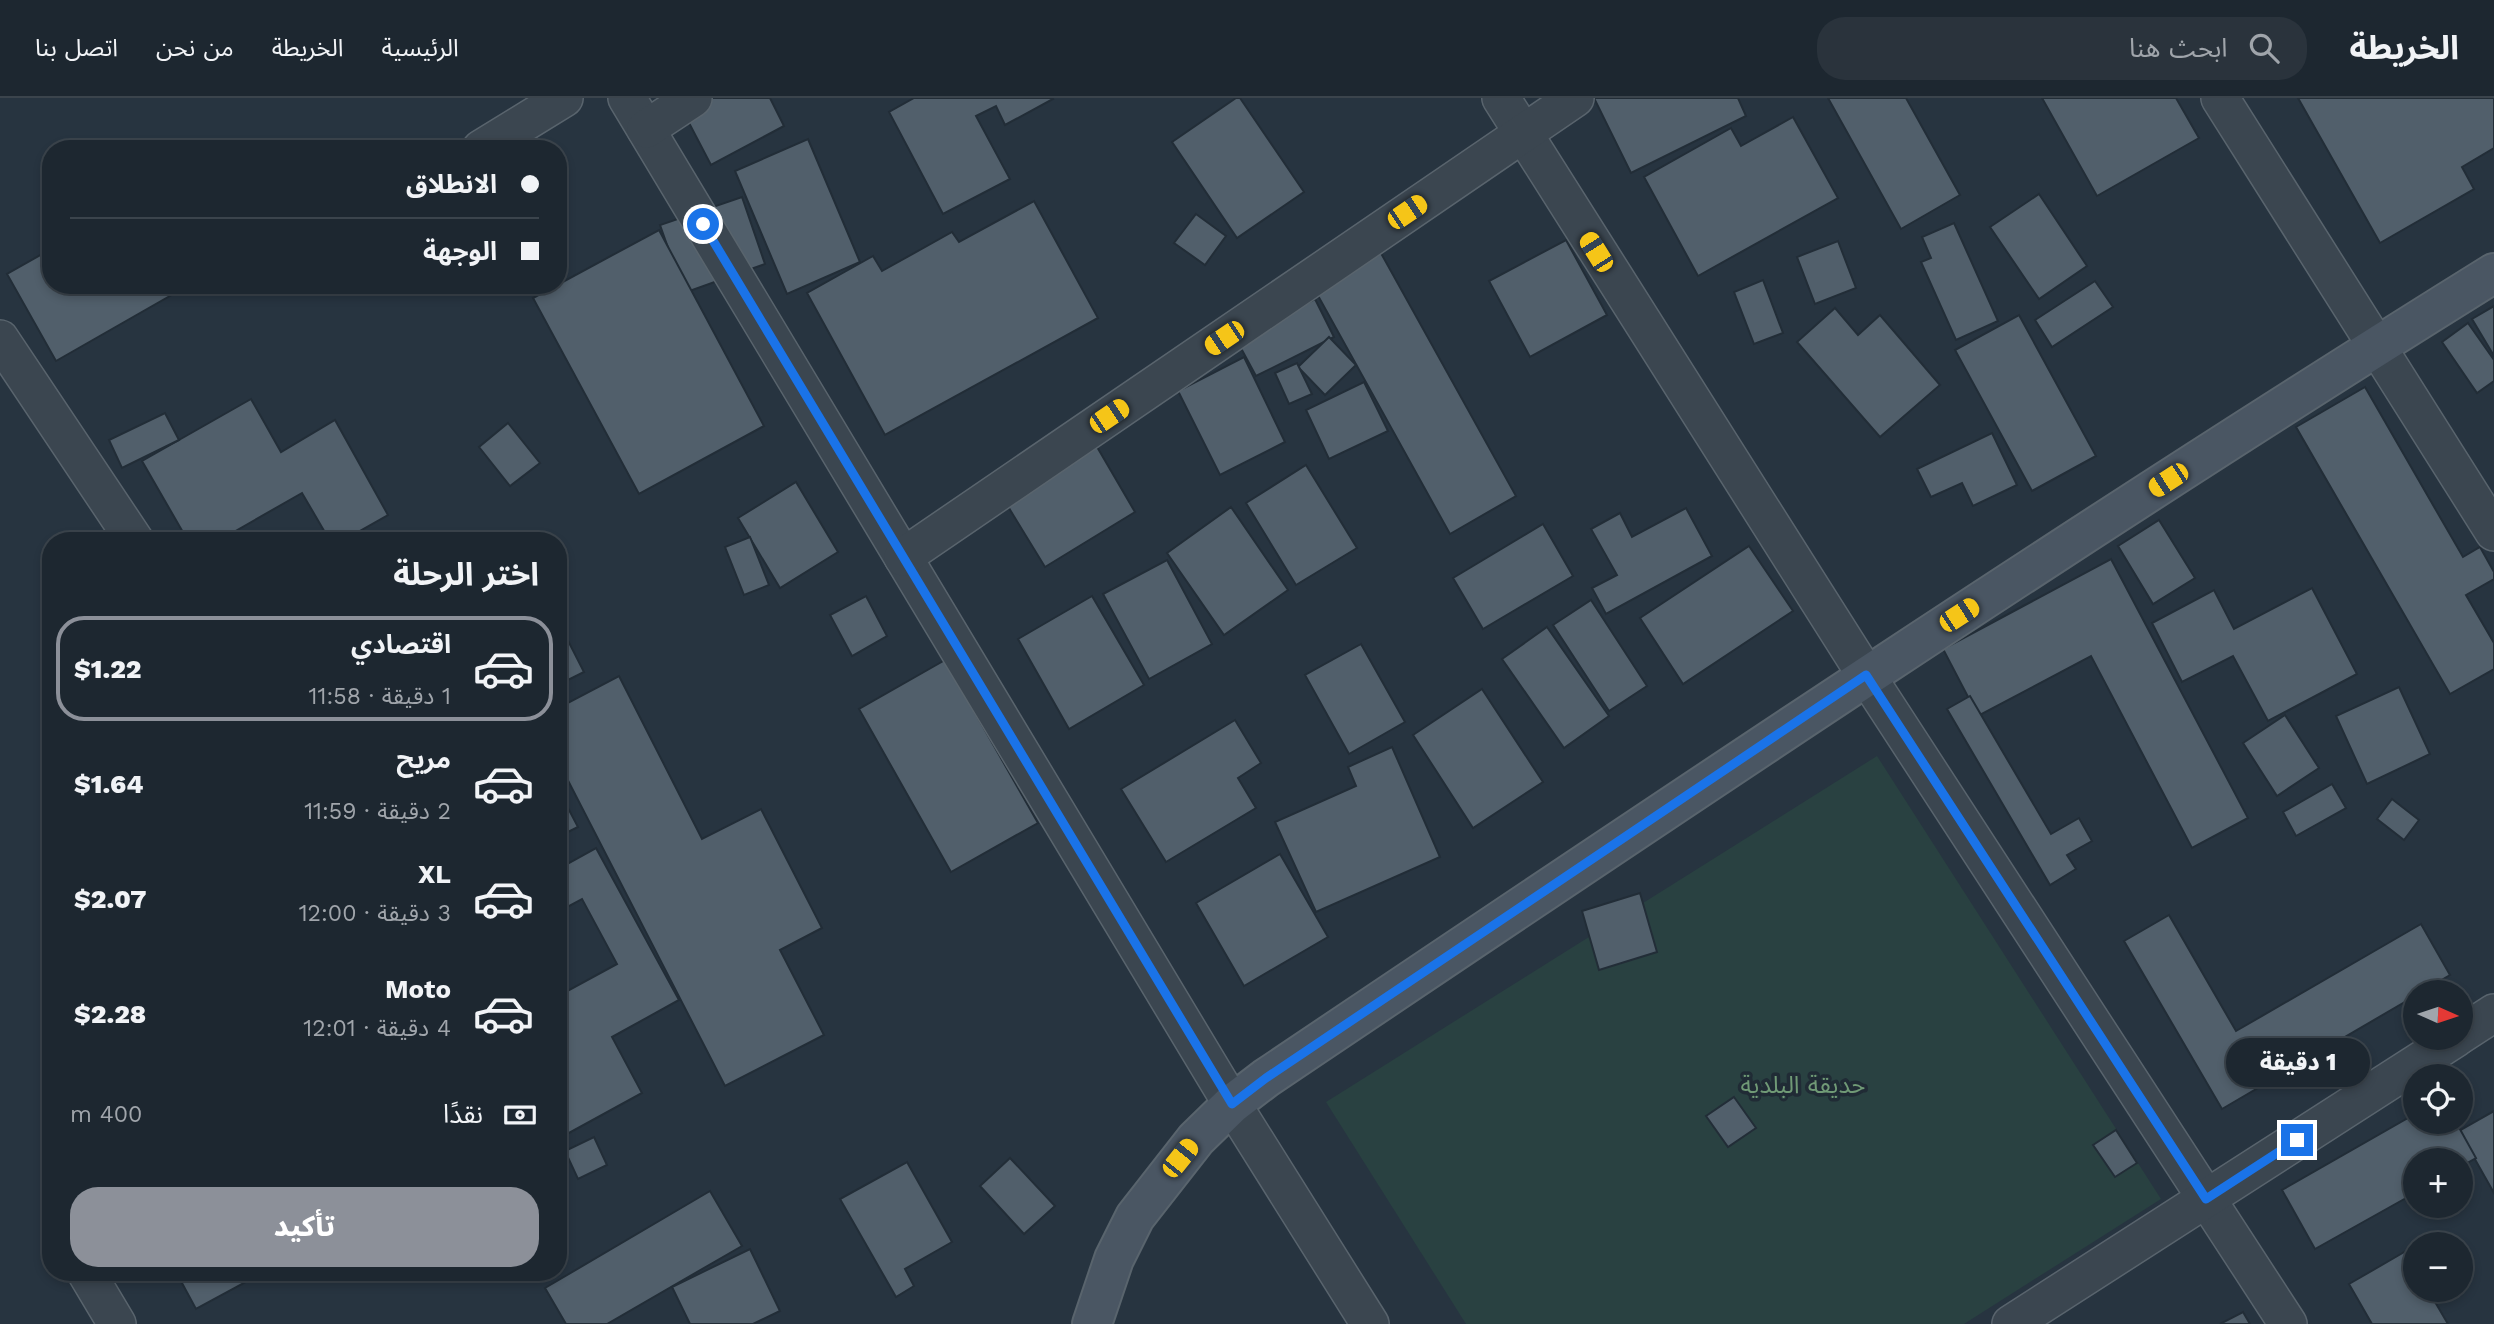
<!DOCTYPE html>
<html lang="ar">
<head>
<meta charset="utf-8">
<style>
  :root { --surface:#1d2730; --page:#2a333c; --text:#f1f3f6; --muted:#a0a5ab; --line:#3b444c; --accent:#8c9099 }
  body { margin:0; font-family:"Work Sans","Noto Sans Arabic",sans-serif; background:var(--page); color:var(--text); direction:rtl; height:100vh; display:flex; flex-direction:column; font-size:26px; white-space:nowrap }
  * { box-sizing:border-box; margin:0 }
  p { font-size:23px; color:var(--muted) }
  .icon { flex:none; width:38px; height:38px; fill:none; stroke:currentColor; stroke-width:2; stroke-linecap:round; stroke-linejoin:round }
  .map { position:relative; flex:1; overflow:hidden; direction:ltr }
  .panel { position:absolute; left:42px; top:434px; width:525px; height:749px; display:flex; flex-direction:column; background:var(--surface); border-radius:28px; box-shadow:0 4px 10px #0003,0 0 0 2px var(--line); direction:rtl }
  .panel>* { flex:none }
  .hud { position:absolute; left:42px; top:42px; width:525px; height:154px; border-radius:28px; box-shadow:0 4px 10px #0003,0 0 0 2px var(--line); direction:rtl; display:grid; align-content:center; height:154px; padding:0 28px; background:var(--surface) }
  .needle { width:46px; rotate:93deg }
  .fabs { position:absolute; left:2403px; top:882px; display:grid; gap:14px }
  .fabs a { display:grid; place-items:center; width:70px; height:70px; border-radius:50%; background:var(--surface); box-shadow:0 4px 10px #0003,0 0 0 2px var(--line); font-size:35px }
  .end { position:absolute; width:32px; height:32px; margin:-16px; border:9px solid #1a73e8; background:#fff; box-shadow:0 0 0 4px #fff }
  .from { border-radius:50% }
  .bubble { position:absolute; height:49px; border-radius:24px; background:var(--surface); box-shadow:0 4px 10px #0003,0 0 0 2px var(--line); font-size:23px; font-weight:800; line-height:49px; text-align:center; direction:rtl }
  .car { position:absolute; width:21px; height:42px; margin:-21px -10px; border-radius:9px; box-shadow:0 0 5px 2px #0007; background:linear-gradient(#f5c518 24%,#345 0 40%,#f5c518 0 76%,#345 0 86%,#f5c518 0) }
  .hud b { display:flex; align-items:center; gap:24px; height:66px; font-size:26px }
  .hud b+b { border-top:2px solid var(--line) }
  .hud i { width:18px; height:18px; background:var(--text) }
  ul { padding:0; list-style:none }
  li { display:flex; align-items:center; gap:21px; height:105px; margin:0 14px 10px; padding:0 14px; border:4px solid transparent; border-radius:28px }
  li div { flex:1 }
  li b { display:block; font-size:26px }
  li em { font-style:normal; font-weight:800 }
  li.selected { border-color:var(--accent) }
  li>.icon { width:63px; height:63px; stroke-width:1.5 }
  h2 { padding:0 28px; font-size:32px; line-height:84px }
  .pay { display:flex; align-items:center; gap:18px; height:77px; padding:0 28px; font-size:26px }
  .pay p { margin-inline-start:auto }
  .primary-button { display:flex; gap:14px; margin-top:auto; padding:14px 28px }
  .primary-button a { flex:1; height:80px; border-radius:28px; background:var(--accent); color:#fff; font-size:28px; font-weight:800; line-height:80px; text-align:center }
  header { display:flex; align-items:center; gap:42px; box-sizing:border-box; height:98px; padding:0 35px; background:var(--surface); border-bottom:2px solid var(--line) }
  header strong { font-size:33px }
  nav { display:flex; gap:38px; margin-inline-start:auto; font-size:24px }
  .search { width:490px; height:63px; background:var(--page); display:flex; align-items:center; gap:18px; box-sizing:border-box; padding:0 24px; border-radius:28px; color:var(--muted); font-size:26px }
  .map>svg:first-child { display:block }
  .green { fill:#294141 }
  .building { fill:#515f6b; stroke:#222d37; stroke-width:2 }
  .lines { fill:none; stroke-linecap:round; stroke-linejoin:round }
  .street-casing { stroke:#59646d; stroke-width:40 }
  .secondary-casing { stroke:#59646d; stroke-width:42 }
  .street { stroke:#3b4650; stroke-width:37 }
  .secondary { stroke:#4a5663; stroke-width:38 }
  .route { stroke:#1a73e8; stroke-width:9 }
  .labels { text-anchor:middle; dominant-baseline:central; stroke-width:7; stroke-linejoin:round; paint-order:stroke }
  .park-label { font-size:24px; fill:#709a76; stroke:#202b35 }
</style>
</head>
<body>
<header>
<strong>الخريطة</strong>
<div class="search"><svg class="icon" aria-label="search" viewBox="0 0 24 24"><circle cx="10" cy="10" r="6"/><path d="M15 15l6 6"/></svg>ابحث هنا</div>
<nav><a>الرئيسية</a><a>الخريطة</a><a>من نحن</a><a>اتصل بنا</a></nav>
</header>
<div class="map">
<svg width="2494" height="1226" viewBox="0 0 2494 1226">
  <rect width="100%" height="100%" fill="#273440"/>
  <polygon class="green" points="1877,658 2161,1101 1964,1226 1466,1226 1326,1004"/>
  <g class="building">
    <polygon points="676,0 770,0 784,28 711,67"/>
    <polygon points="914,0 1052,0 1053,1 1005,27 996,8 976,18 1010,81 943,116 889,14"/>
    <polygon points="1236,0 1240,0 1304,94 1237,140 1172,44"/>
    <polygon points="1594,0 1738,0 1746,18 1631,75"/>
    <polygon points="1828,0 1906,0 1960,97 1901,131"/>
    <polygon points="2042,0 2176,0 2199,40 2097,98"/>
    <polygon points="2298,0 2494,0 2494,50 2462,69 2474,91 2380,145"/>
    <polygon points="1793,19 1838,100 1698,178 1644,79 1731,30 1741,48"/>
    <polygon points="808,41 860,164 787,196 735,73"/>
    <polygon points="2039,96 2087,168 2039,201 1990,129"/>
    <polygon points="742,99 765,166 684,195 660,127"/>
    <polygon points="1034,103 1098,220 885,337 807,195 873,158 882,173 952,134 959,144"/>
    <polygon points="1196,116 1226,138 1205,167 1174,145"/>
    <polygon points="1954,125 1998,223 1956,242 1921,164 1931,160 1922,139"/>
    <polygon points="659,132 764,328 639,396 533,200"/>
    <polygon points="1372,139 1516,398 1450,436 1306,176"/>
    <polygon points="1566,142 1607,217 1530,259 1489,183"/>
    <polygon points="1838,143 1856,190 1815,206 1797,159"/>
    <polygon points="51,151 51,187 189,187 56,263 7,176"/>
    <polygon points="1763,182 1783,235 1754,246 1734,194"/>
    <polygon points="2095,183 2113,209 2052,249 2035,222"/>
    <polygon points="1315,201 1334,239 1256,278 1236,241"/>
    <polygon points="2494,208 2494,258 2472,221"/>
    <polygon points="1835,210 1858,237 1880,217 1940,287 1880,339 1797,244"/>
    <polygon points="2019,217 2096,358 2032,393 1955,252"/>
    <polygon points="2468,225 2494,262 2494,283 2477,295 2442,244"/>
    <polygon points="1329,239 1356,267 1325,297 1298,269"/>
    <polygon points="1244,259 1285,344 1220,377 1178,293"/>
    <polygon points="1297,265 1312,296 1289,306 1275,275"/>
    <polygon points="1364,284 1388,333 1329,361 1306,312"/>
    <polygon points="2365,289 2463,459 2480,449 2494,474 2494,481 2466,497 2494,545 2494,571 2450,596 2296,329"/>
    <polygon points="251,301 281,354 335,322 388,417 342,443 330,443 302,395 218,443 188,443 142,363"/>
    <polygon points="165,315 179,342 122,370 109,342"/>
    <polygon points="508,325 540,365 510,388 479,349"/>
    <polygon points="1992,335 2017,387 1973,408 1962,385 1931,399 1917,371"/>
    <polygon points="1093,342 1135,414 1045,469 1001,397"/>
    <polygon points="1306,367 1357,450 1296,487 1246,405"/>
    <polygon points="796,384 838,454 780,490 738,420"/>
    <polygon points="1231,409 1288,492 1224,537 1167,455"/>
    <polygon points="1686,410 1712,458 1606,516 1592,490 1617,477 1591,431 1620,415 1632,439"/>
    <polygon points="2159,422 2195,480 2153,506 2118,448"/>
    <polygon points="1543,426 1573,478 1483,531 1453,480"/>
    <polygon points="750,439 769,487 744,497 725,449"/>
    <polygon points="1749,448 1793,513 1683,586 1640,520"/>
    <polygon points="2111,461 2248,720 2192,750 2091,558 1978,618 1943,551"/>
    <polygon points="1167,462 1212,546 1149,581 1103,496"/>
    <polygon points="2312,490 2357,576 2268,623 2233,558 2182,584 2152,525 2214,492 2234,531"/>
    <polygon points="866,498 887,538 852,558 830,517"/>
    <polygon points="1092,498 1144,587 1069,631 1018,541"/>
    <polygon points="1591,502 1647,588 1609,613 1553,527"/>
    <polygon points="558,523 584,574 558,587"/>
    <polygon points="1547,529 1609,618 1564,650 1502,561"/>
    <polygon points="1361,546 1405,624 1349,656 1305,577"/>
    <polygon points="945,562 1038,725 951,774 859,611"/>
    <polygon points="619,578 702,741 761,711 822,830 780,852 824,937 725,988 558,663 558,610"/>
    <polygon points="2399,589 2430,656 2367,686 2336,618"/>
    <polygon points="1482,591 1543,684 1473,730 1413,637"/>
    <polygon points="1970,598 2051,736 2079,720 2092,743 2067,757 2076,771 2050,787 1947,611"/>
    <polygon points="2285,617 2319,670 2277,698 2243,645"/>
    <polygon points="1235,622 1261,665 1238,680 1256,710 1166,764 1121,691"/>
    <polygon points="1392,649 1440,759 1316,814 1275,724 1356,688 1348,669"/>
    <polygon points="2332,686 2346,710 2296,738 2283,714"/>
    <polygon points="558,691 578,729 558,739"/>
    <polygon points="2392,701 2419,722 2404,742 2377,721"/>
    <polygon points="596,750 679,902 612,939 642,995 558,1041 558,898 617,866 582,801 558,814 558,771"/>
    <polygon points="1280,756 1328,839 1244,888 1196,805"/>
    <polygon points="1640,795 1657,854 1599,872 1582,813"/>
    <polygon points="2169,817 2236,933 2421,826 2450,877 2421,894 2415,894 2415,898 2222,1011 2124,843"/>
    <polygon points="1734,999 1756,1030 1728,1049 1706,1018"/>
    <polygon points="2494,1013 2494,1095 2459,1033"/>
    <polygon points="2415,1016 2415,1024 2456,1024 2476,1060 2460,1069 2460,1062 2415,1062 2415,1095 2315,1151 2282,1092"/>
    <polygon points="2116,1032 2137,1065 2115,1079 2093,1047"/>
    <polygon points="594,1039 607,1067 578,1081 565,1053"/>
    <polygon points="1010,1060 1055,1108 1024,1136 980,1088"/>
    <polygon points="907,1064 952,1144 905,1171 914,1188 896,1199 840,1101"/>
    <polygon points="710,1093 742,1148 607,1226 566,1226 545,1190"/>
    <polygon points="750,1151 780,1213 753,1226 690,1226 672,1189"/>
    <polygon points="2406,1153 2415,1168 2415,1192 2428,1192 2448,1226 2372,1226 2349,1186"/>
    <polygon points="176,1174 264,1174 196,1211"/>
    <polygon points="2243,1214 2250,1226 2220,1226"/>
  </g>
  <g class="lines">
    <defs>
      <g id="street">
        <polyline points="627,0 1232,1006 1370,1226"/>
        <polyline points="1501,0 1866,577 2288,1226"/>
        <polyline points="2220,0 2494,434"/>
        <polyline points="646,31 693,0"/>
        <polyline points="481,51 564,0"/>
        <polyline points="0,241 135,443"/>
        <polyline points="903,459 1575,0"/>
        <polyline points="2460,937 2494,915"/>
        <polyline points="86,1174 117,1226"/>
        <polyline points="2011,1226 2456,940"/>
      </g>
      <path id="secondary" d="M1092 1226 1114 1161 1135 1119 1196 1041 1232 1006 1266 980C1672 707 2078 434 2494 175"/>
    </defs>
    <use href="#street" class="street-casing"/>
    <use href="#secondary" class="secondary-casing"/>
    <use href="#street" class="street"/>
    <use href="#secondary" class="secondary"/>
  </g>
  <g class="lines">
    <polyline class="route" points="703,126 1232,1006 1266,980 1866,577 2206,1101 2297,1042"/>
  </g>
  <g class="labels">
    <g class="park-label">
      <text x="1803" y="987">حديقة البلدية</text>
    </g>
  </g>
</svg>
<div class="fabs">
<a><svg class="needle" viewBox="-14 -14 28 28"><path d="M0-13l5 13h-10z" fill="#e53935"/><path d="M0 13l5-13h-10z" fill="#a0a5ab"/></svg></a>
<a><svg class="icon" aria-label="locate" viewBox="0 0 24 24"><circle cx="12" cy="12" r="6"/><path d="M12 2v4M12 18v4M2 12h4M18 12h4"/></svg></a>
<a>+</a>
<a>−</a>
</div>
<i class="end from" style="left:703px;top:126px"></i>
<i class="end" style="left:2297px;top:1042px"></i>
<div class="bubble" style="left:2226px;top:940px;width:144px">1 دقيقة</div>
<i class="car" style="left:1407px;top:114px;rotate:56deg"></i>
<i class="car" style="left:1596px;top:154px;rotate:328deg"></i>
<i class="car" style="left:1224px;top:240px;rotate:236deg"></i>
<i class="car" style="left:1109px;top:318px;rotate:56deg"></i>
<i class="car" style="left:2168px;top:382px;rotate:237deg"></i>
<i class="car" style="left:1959px;top:517px;rotate:57deg"></i>
<i class="car" style="left:1180px;top:1060px;rotate:39deg"></i>
<div class="hud">
<b><i class="from"></i>الانطلاق</b>
<b><i></i>الوجهة</b>
</div>
<section class="panel">
<h2>اختر الرحلة</h2>
<ul>
<li class="selected"><svg class="icon" aria-label="car" viewBox="0 0 24 24"><path d="M5 17H2v-5l4-1 3-4h7l3 4 3 1v5h-3M9 17h6M6 11h13"/><circle cx="7" cy="17" r="2"/><circle cx="17" cy="17" r="2"/></svg><div><b>اقتصادي</b><p>1 دقيقة · 11:58</p></div><em>$1.22</em></li>
<li><svg class="icon" aria-label="car" viewBox="0 0 24 24"><path d="M5 17H2v-5l4-1 3-4h7l3 4 3 1v5h-3M9 17h6M6 11h13"/><circle cx="7" cy="17" r="2"/><circle cx="17" cy="17" r="2"/></svg><div><b>مريح</b><p>2 دقيقة · 11:59</p></div><em>$1.64</em></li>
<li><svg class="icon" aria-label="car" viewBox="0 0 24 24"><path d="M5 17H2v-5l4-1 3-4h7l3 4 3 1v5h-3M9 17h6M6 11h13"/><circle cx="7" cy="17" r="2"/><circle cx="17" cy="17" r="2"/></svg><div><b>XL</b><p>3 دقيقة · 12:00</p></div><em>$2.07</em></li>
<li><svg class="icon" aria-label="car" viewBox="0 0 24 24"><path d="M5 17H2v-5l4-1 3-4h7l3 4 3 1v5h-3M9 17h6M6 11h13"/><circle cx="7" cy="17" r="2"/><circle cx="17" cy="17" r="2"/></svg><div><b>Moto</b><p>4 دقيقة · 12:01</p></div><em>$2.28</em></li>
</ul>
<div class="pay"><svg class="icon" aria-label="cash" viewBox="0 0 24 24"><path d="M3 7h18v10H3z"/><circle cx="12" cy="12" r="2"/></svg>نقدًا<p>400 m</p></div>
<div class="primary-button"><a>تأكيد</a></div>
</section>
</div>
</body>
</html>
